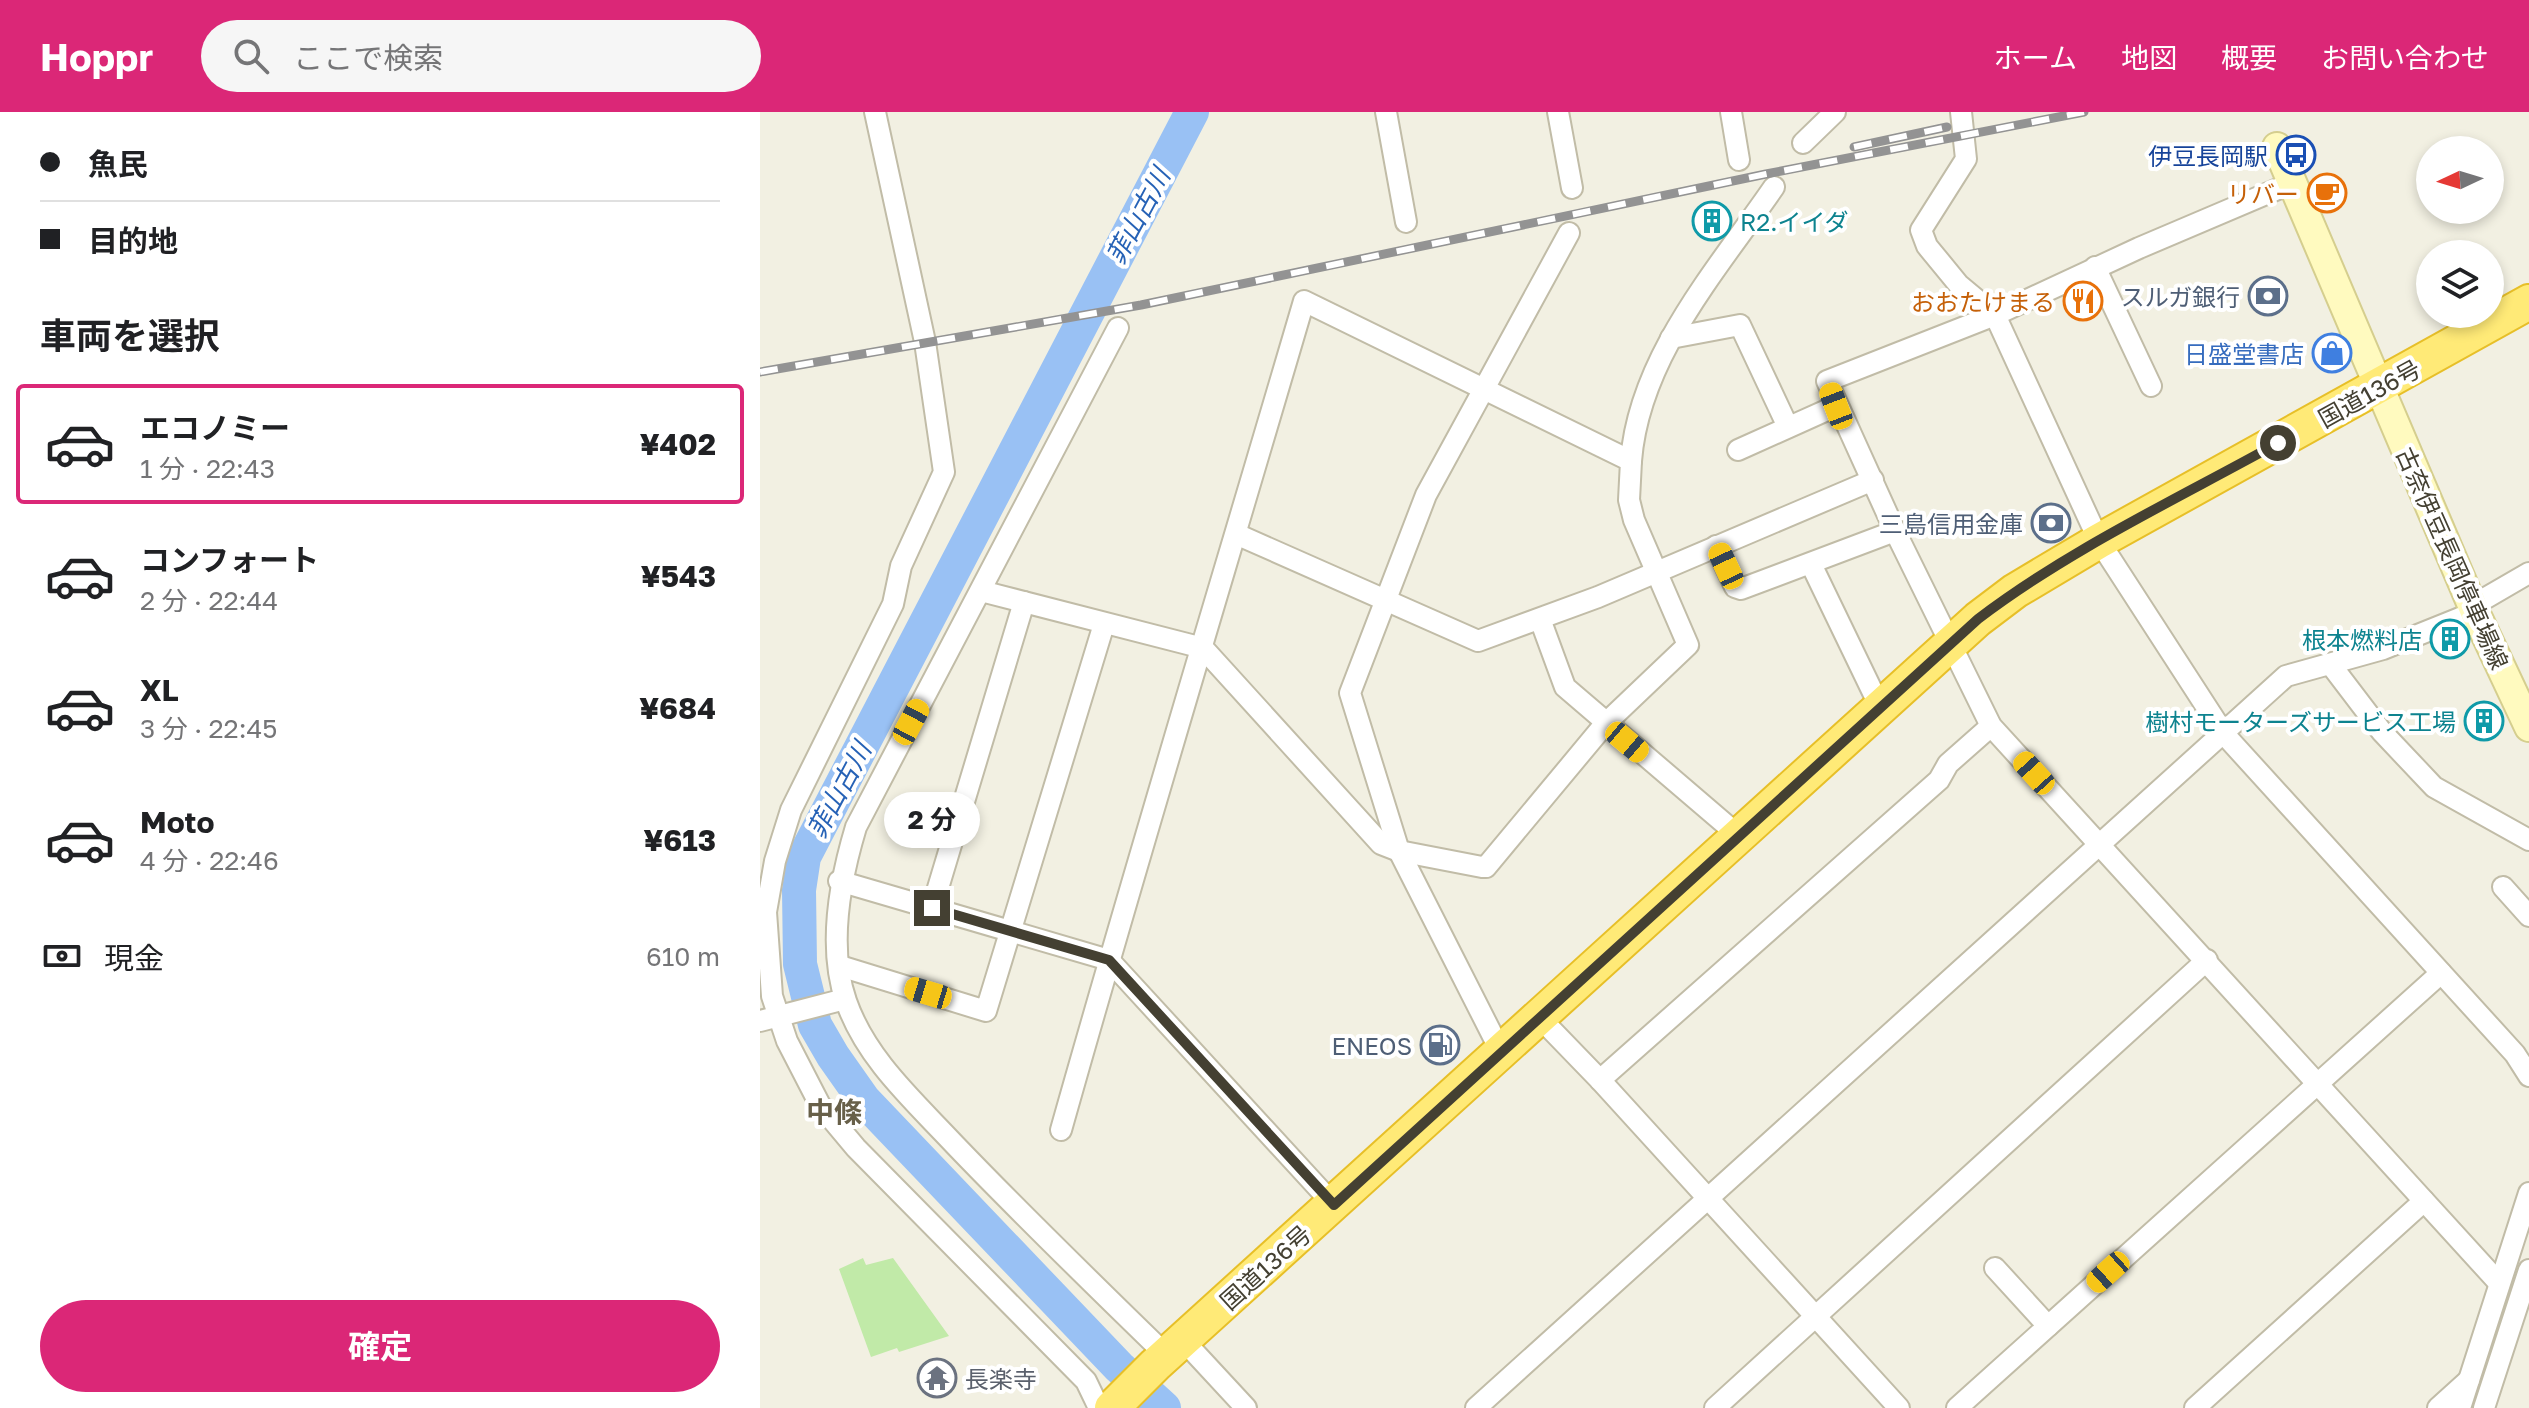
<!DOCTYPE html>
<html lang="ja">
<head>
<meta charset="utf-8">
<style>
  :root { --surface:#fff; --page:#f6f6f6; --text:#202124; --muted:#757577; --line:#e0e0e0; --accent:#db2777 }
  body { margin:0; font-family:"Golos Text","Noto Sans JP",sans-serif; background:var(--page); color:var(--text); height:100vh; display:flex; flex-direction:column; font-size:30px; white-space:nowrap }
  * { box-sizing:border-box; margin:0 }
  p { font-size:26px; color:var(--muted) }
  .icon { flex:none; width:44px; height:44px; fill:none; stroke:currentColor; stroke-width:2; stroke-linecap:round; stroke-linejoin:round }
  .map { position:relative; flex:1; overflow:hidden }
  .details { display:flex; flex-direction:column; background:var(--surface); width:760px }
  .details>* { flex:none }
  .top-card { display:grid; align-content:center; height:176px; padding:0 40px; background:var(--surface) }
  .needle { width:52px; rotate:266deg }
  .fabs { position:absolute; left:1656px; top:24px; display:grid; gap:16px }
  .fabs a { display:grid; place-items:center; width:88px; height:88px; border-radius:50%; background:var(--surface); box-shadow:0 4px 12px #0003; font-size:40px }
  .end { position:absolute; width:36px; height:36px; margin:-18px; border:10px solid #444032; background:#fff; box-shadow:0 0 0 4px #fff }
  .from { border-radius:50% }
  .bubble { position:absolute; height:56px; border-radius:28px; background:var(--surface); box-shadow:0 4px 12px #0003; font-size:26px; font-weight:700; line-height:56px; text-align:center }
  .car { position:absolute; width:24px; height:48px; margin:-24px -12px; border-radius:10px; box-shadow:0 0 6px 2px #0007; background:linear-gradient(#f5c518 24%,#345 0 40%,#f5c518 0 76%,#345 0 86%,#f5c518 0) }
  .top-card b { display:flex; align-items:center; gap:28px; height:76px; font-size:30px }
  .top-card b+b { border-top:2px solid var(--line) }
  .top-card i { width:20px; height:20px; background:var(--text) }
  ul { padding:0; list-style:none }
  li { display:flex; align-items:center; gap:24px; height:120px; margin:0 16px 12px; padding:0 24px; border:4px solid transparent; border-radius:8px }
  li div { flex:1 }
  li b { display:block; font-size:30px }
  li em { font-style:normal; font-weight:700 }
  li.current { border-color:var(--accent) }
  li>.icon { width:72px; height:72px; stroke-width:1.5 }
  h2 { padding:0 40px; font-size:36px; line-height:96px }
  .pay { display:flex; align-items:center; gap:20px; height:88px; padding:0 40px; font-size:30px }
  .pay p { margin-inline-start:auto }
  .cta { display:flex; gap:16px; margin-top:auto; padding:16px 40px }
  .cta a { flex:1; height:92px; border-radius:48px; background:var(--accent); color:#fff; font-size:32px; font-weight:700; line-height:92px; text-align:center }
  header { display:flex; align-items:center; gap:48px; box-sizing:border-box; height:112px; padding:0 40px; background:var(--accent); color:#fff }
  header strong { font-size:38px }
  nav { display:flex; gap:44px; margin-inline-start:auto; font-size:28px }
  .search { width:560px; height:72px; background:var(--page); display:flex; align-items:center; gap:20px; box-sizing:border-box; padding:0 28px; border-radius:44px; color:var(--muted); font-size:30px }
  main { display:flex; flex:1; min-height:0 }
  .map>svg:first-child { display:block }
  .green { fill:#c1eaa8 }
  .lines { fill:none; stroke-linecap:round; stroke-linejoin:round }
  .river { stroke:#99c1f4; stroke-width:34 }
  .minor-casing { stroke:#c1bca7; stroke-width:24 }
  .secondary-casing { stroke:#d5ce8e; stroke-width:32 }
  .trunk-casing { stroke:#e7bf28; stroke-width:38 }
  .minor { stroke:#fff; stroke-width:20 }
  .secondary { stroke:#fffabf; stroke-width:28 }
  .trunk { stroke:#ffea77; stroke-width:34 }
  .rail-casing { stroke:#939393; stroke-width:9 }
  .rail { stroke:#fff; stroke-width:6; stroke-dasharray:18; stroke-linecap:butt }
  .route { stroke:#444032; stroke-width:10 }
  .labels { text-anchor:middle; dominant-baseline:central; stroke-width:8; stroke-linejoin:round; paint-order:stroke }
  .transit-label { font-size:24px; fill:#164399; stroke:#fff; text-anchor:end }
  .food-label { font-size:24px; fill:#c56008; stroke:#fff; text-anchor:end }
  .culture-label { font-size:24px; fill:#0d838f; stroke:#fff; text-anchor:end }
  .service-label { font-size:24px; fill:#4e5e75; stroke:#fff; text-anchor:end }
  .shop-label { font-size:24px; fill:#366cbe; stroke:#fff; text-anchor:end }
  .street-label { font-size:24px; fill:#444032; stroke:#fff }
  .worship-label { font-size:24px; fill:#5b616d; stroke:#fff; text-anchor:start }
  .water-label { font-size:26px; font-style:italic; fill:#2662b6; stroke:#fff }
  .quarter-label { font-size:28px; font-weight:bold; fill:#686049; stroke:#fff }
</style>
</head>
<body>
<header>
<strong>Hoppr</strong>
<div class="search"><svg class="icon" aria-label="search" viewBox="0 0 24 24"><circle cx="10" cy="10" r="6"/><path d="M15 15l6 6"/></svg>ここで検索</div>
<nav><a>ホーム</a><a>地図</a><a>概要</a><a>お問い合わせ</a></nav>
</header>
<main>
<section class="details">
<div class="top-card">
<b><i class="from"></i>魚民</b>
<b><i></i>目的地</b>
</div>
<h2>車両を選択</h2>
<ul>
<li class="current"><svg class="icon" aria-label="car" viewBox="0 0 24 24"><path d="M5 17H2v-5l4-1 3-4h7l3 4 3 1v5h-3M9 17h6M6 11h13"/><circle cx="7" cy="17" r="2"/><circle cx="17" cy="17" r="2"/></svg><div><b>エコノミー</b><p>1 分 · 22:43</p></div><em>¥402</em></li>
<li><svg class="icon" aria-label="car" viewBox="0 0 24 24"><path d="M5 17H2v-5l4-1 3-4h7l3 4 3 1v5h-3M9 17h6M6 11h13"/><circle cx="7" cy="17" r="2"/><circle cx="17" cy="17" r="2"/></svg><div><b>コンフォート</b><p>2 分 · 22:44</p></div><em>¥543</em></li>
<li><svg class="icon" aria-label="car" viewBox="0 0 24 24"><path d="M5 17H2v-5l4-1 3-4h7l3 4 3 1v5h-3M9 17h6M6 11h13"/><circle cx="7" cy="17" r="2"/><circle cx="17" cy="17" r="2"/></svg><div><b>XL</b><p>3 分 · 22:45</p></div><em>¥684</em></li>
<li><svg class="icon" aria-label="car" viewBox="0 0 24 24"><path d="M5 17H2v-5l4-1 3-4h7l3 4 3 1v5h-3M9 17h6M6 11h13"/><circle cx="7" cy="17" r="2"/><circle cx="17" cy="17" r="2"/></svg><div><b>Moto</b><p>4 分 · 22:46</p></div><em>¥613</em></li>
</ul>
<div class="pay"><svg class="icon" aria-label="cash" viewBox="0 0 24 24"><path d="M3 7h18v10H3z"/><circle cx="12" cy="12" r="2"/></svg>現金<p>610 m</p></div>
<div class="cta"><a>確定</a></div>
</section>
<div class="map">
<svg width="1769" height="1296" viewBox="0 0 1769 1296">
  <rect width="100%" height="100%" fill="#f2f0e2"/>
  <polygon class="green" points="103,1146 106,1153 133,1146 189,1224 139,1240 137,1236 111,1245 79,1157"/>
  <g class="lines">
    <polyline class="river" points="404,1296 359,1255 104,988 73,944 55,913 40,852 39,778 44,745 432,0"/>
    <defs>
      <g id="minor">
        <polyline points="115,0 165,230 184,360 141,454 133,492 31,698 15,749 6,800 12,884 27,929 60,993 96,1036 326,1269 339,1296"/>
        <polyline points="626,0 646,110"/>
        <polyline points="798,0 812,76"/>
        <polyline points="971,0 979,48"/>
        <polyline points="1201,0 1206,47 1161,118 1167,134 1199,173 1235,203 1339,429 1464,622 1755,942 1769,964"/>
        <polyline points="1043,31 1075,0"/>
        <polyline points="1532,71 1379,136 1235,203 1067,269 1135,419 1231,614 1739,1171"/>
        <polyline points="1335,155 1391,274"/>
        <path d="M358 216 96 715C80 768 67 834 86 889 106 947 154 989 195 1033 264 1105 335 1174 406 1243"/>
        <polyline points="911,226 980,213 1028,315"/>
        <polyline points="978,338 1076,294"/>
        <path d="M871 349C879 245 957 158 1014 75"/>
        <polyline points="476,422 718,529 838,485 1113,368"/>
        <polyline points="956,434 975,475 981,477 1135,419"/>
        <polyline points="1051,452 1120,595"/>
        <path d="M221 479 443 536 621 732 639 739 722 755H726L845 612 928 533 874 408 869 388 871 349 544 189C463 465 379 741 301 1018"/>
        <polyline points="1712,494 1769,461"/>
        <polyline points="780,507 805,575 978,723"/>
        <polyline points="1571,553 1622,620 1674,675 1769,728"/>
        <polyline points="79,769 349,848 574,1093"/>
        <polyline points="1743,775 1769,804"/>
        <polyline points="172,796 264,490"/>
        <polyline points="80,854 226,899 344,512"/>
        <polyline points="780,906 840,968 1139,1296"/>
        <polyline points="0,909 85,887"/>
        <polyline points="741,940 639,739 590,581 666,383 809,121"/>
        <polyline points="840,968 1179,668 1188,652 1231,614"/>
        <polyline points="1235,1156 1288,1214"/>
        <polyline points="423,1228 486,1296"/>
        <polyline points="716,1296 1526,564 1623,537 1715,500"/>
        <polyline points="955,1296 1447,848"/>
        <polyline points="1197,1296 1681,861"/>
        <polyline points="1435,1296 1664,1089"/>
        <polyline points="1678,1296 1709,1268"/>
        <polyline points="1700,1296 1769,1081"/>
        <polyline points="1724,1296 1769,1158"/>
      </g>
      <polyline id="secondary" points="1517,35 1715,500 1769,615"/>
      <polyline id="trunk" points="352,1296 395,1253 1218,507 1255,479 1339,429 1769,190"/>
    </defs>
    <use href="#minor" class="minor-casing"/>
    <use href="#secondary" class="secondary-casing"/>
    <use href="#trunk" class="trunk-casing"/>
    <use href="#minor" class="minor"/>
    <use href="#secondary" class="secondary"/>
    <use href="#trunk" class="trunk"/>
    <defs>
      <g id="rail">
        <polyline points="1094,35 1187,15"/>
        <polyline points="0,260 381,193 1006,62 1324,0"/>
      </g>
    </defs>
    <use href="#rail" class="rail-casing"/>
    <use href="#rail" class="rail"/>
  </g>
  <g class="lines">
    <path class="route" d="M172 796 349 848 574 1093 1218 507C1310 437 1417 387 1518 331"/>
  </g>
  <defs>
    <symbol id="bus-ring" viewBox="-11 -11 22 22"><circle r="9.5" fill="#fff" stroke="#1a4fb4" stroke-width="1.5"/><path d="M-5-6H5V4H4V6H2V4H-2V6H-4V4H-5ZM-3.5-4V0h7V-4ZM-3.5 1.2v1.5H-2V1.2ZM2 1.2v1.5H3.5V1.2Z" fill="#1a4fb4"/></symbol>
    <symbol id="cafe-ring" viewBox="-11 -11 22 22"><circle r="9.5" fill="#fff" stroke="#e8710a" stroke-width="1.5"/><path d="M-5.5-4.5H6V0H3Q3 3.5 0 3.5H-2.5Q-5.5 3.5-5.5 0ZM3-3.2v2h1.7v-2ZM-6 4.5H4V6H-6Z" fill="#e8710a"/></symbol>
    <symbol id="building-ring" viewBox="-11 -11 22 22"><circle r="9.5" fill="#fff" stroke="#0f9aa8" stroke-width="1.5"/><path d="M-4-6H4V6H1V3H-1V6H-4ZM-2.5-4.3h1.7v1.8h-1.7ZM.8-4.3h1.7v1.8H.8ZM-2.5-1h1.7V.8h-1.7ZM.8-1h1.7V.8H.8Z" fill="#0f9aa8"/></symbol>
    <symbol id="bank-ring" viewBox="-11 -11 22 22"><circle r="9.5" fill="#fff" stroke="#5c6f8a" stroke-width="1.5"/><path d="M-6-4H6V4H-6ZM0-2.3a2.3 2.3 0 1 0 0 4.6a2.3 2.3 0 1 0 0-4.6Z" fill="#5c6f8a"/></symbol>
    <symbol id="restaurant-ring" viewBox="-11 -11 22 22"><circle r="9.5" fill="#fff" stroke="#e8710a" stroke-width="1.5"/><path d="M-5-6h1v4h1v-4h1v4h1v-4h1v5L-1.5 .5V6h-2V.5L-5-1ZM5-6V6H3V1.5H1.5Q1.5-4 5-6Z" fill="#e8710a"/></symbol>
    <symbol id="shop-ring" viewBox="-11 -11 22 22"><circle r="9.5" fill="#fff" stroke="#3f7fe0" stroke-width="1.5"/><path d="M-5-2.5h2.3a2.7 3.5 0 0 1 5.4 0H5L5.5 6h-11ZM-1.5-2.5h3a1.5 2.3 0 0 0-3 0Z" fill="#3f7fe0"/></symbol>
    <symbol id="fuel-ring" viewBox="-11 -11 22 22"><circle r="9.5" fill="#fff" stroke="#5c6f8a" stroke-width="1.5"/><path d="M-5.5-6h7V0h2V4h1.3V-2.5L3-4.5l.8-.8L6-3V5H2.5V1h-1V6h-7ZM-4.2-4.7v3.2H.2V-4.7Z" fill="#5c6f8a"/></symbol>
    <symbol id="temple-ring" viewBox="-11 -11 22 22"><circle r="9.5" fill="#fff" stroke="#6b7280" stroke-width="1.5"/><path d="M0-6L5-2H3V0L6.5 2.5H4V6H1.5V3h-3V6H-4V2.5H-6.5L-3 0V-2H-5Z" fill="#6b7280"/></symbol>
  </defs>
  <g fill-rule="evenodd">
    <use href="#bus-ring" x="1514" y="21" width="44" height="44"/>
    <use href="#cafe-ring" x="1545" y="59" width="44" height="44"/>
    <use href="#building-ring" x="930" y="87" width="44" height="44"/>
    <use href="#bank-ring" x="1486" y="162" width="44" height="44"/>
    <use href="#restaurant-ring" x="1301" y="167" width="44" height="44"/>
    <use href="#shop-ring" x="1550" y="219" width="44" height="44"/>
    <use href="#bank-ring" x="1269" y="389" width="44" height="44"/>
    <use href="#building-ring" x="1668" y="505" width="44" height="44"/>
    <use href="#building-ring" x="1702" y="587" width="44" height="44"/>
    <use href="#fuel-ring" x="658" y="911" width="44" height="44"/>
    <use href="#temple-ring" x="155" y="1244" width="44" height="44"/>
  </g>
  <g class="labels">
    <g class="transit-label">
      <text x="1508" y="43">伊豆長岡駅</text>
    </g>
    <g class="food-label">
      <text x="1539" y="81">リバー</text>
      <text x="1295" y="189">おおたけまる</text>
    </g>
    <g class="culture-label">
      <text x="980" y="109" text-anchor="start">R2.イイダ</text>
      <text x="1662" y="527">根本燃料店</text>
      <text x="1696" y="609">樹村モーターズサービス工場</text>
    </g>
    <g class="service-label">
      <text x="1480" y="184">スルガ銀行</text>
      <text x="1263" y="411">三島信用金庫</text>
      <text x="652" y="933">ENEOS</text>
    </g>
    <g class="shop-label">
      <text x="1544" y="241">日盛堂書店</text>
    </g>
    <g class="street-label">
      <text transform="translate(1609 281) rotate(-29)">国道136号</text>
      <text transform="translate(1693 446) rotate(66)">古奈伊豆長岡停車場線</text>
      <text transform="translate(505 1155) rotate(-42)">国道136号</text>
    </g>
    <g class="worship-label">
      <text x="205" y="1266">長楽寺</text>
    </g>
    <g class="water-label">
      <text transform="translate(378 104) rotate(-62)">菲山古川</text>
      <text transform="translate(79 678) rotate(-62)">菲山古川</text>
    </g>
    <g class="quarter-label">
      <text x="74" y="999">中條</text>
    </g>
  </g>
</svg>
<div class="fabs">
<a><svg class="needle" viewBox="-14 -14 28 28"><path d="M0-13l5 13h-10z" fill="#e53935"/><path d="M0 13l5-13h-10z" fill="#757577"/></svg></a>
<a><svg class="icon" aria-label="layers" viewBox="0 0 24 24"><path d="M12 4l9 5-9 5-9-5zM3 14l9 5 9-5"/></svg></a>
</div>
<i class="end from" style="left:1518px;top:331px"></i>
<i class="end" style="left:172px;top:796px"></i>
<div class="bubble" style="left:124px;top:680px;width:96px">2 分</div>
<i class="car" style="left:1076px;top:294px;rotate:339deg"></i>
<i class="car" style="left:966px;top:454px;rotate:335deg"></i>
<i class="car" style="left:151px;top:610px;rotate:28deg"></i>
<i class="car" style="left:867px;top:630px;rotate:130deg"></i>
<i class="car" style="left:1274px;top:661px;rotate:318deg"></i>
<i class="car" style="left:168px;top:881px;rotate:287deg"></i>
<i class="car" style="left:1348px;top:1160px;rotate:228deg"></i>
</div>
</main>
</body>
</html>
